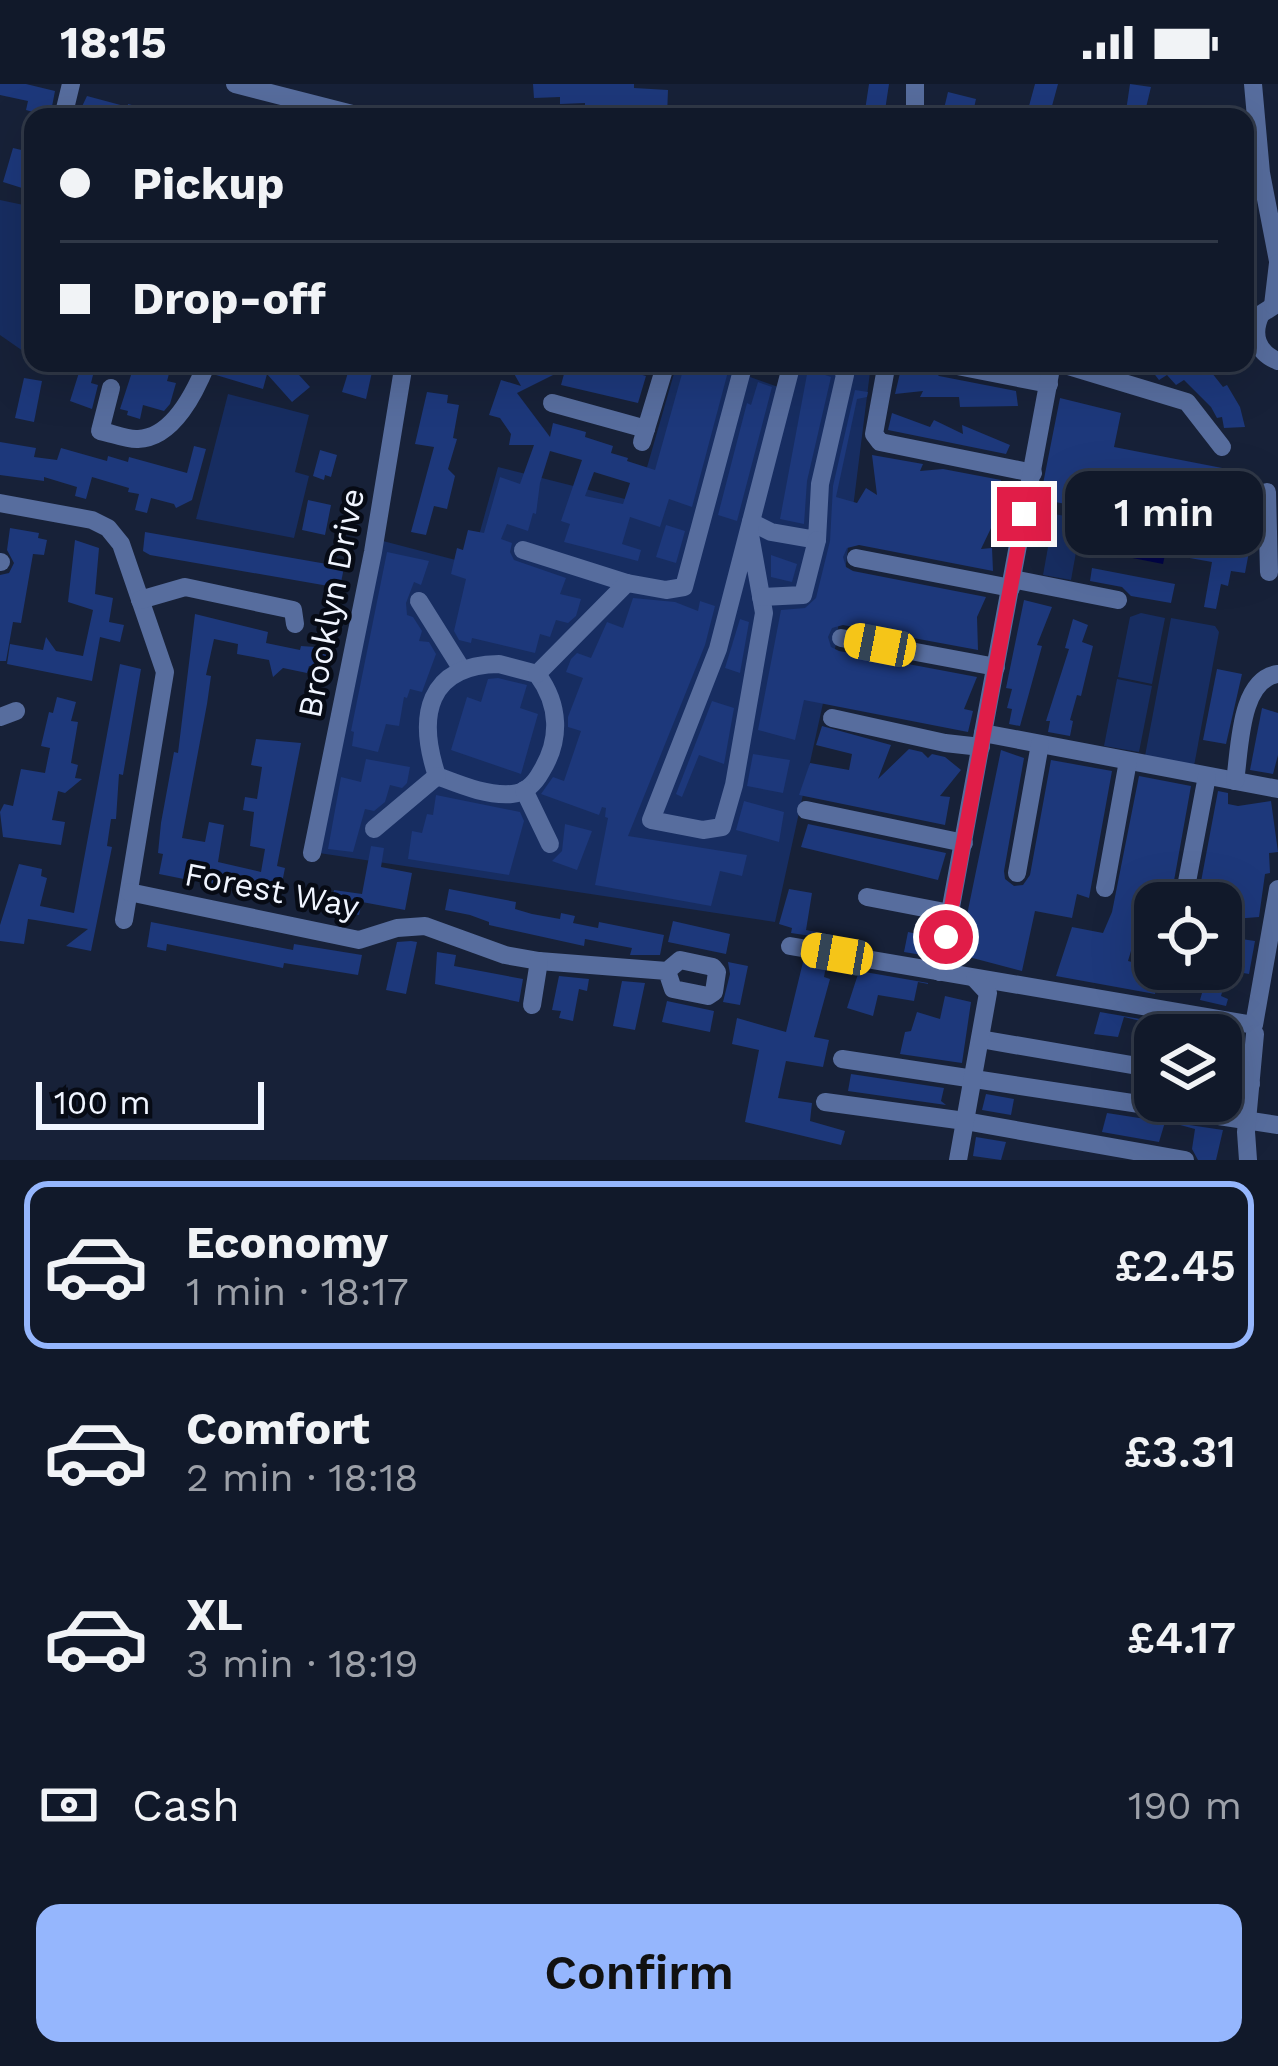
<!DOCTYPE html>
<html lang="en">
<head>
<meta charset="utf-8">
<style>
  :root { --surface:#11192a; --page:#1e2636; --text:#f1f3f6; --muted:#9ca0a8; --line:#303847; --accent:#95b6fd }
  body { margin:0; font-family:"Work Sans",sans-serif; background:var(--page); color:var(--text); height:100vh; display:flex; flex-direction:column; font-size:45px; white-space:nowrap }
  * { box-sizing:border-box; margin:0 }
  p { font-size:39px; color:var(--muted) }
  .icon { flex:none; width:66px; height:66px; fill:none; stroke:currentColor; stroke-width:2; stroke-linecap:round; stroke-linejoin:round }
  .map { position:relative; height:1076px; overflow:hidden }
  .details { display:flex; flex-direction:column; background:var(--surface); flex:1 }
  .details>* { flex:none }
  .banner { position:absolute; left:24px; top:24px; width:1230px; height:264px; border-radius:24px; box-shadow:0 12px 48px #0002,0 0 0 3px var(--line); display:grid; align-content:center; height:264px; padding:0 36px; background:var(--surface) }
  .controls { position:absolute; left:1134px; top:798px; display:grid; gap:24px }
  .controls a { display:grid; place-items:center; width:108px; height:108px; border-radius:24px; background:var(--surface); box-shadow:0 12px 48px #0002,0 0 0 3px var(--line); font-size:60px }
  .scale { position:absolute; left:36px; bottom:30px; width:228px; box-sizing:border-box; padding-left:12px; border:6px solid #f0f5ff; border-top:0; font-size:33px; line-height:42px; white-space:nowrap; color:#f0f5ff; -webkit-text-stroke:9px #070b15; paint-order:stroke }
  .end { position:absolute; width:54px; height:54px; margin:-27px; border:15px solid #e11d48; background:#fff; box-shadow:0 0 0 6px #fff }
  .from { border-radius:50% }
  .bubble { position:absolute; height:84px; border-radius:24px; background:var(--surface); box-shadow:0 12px 48px #0002,0 0 0 3px var(--line); font-size:39px; font-weight:600; line-height:84px; text-align:center }
  .car { position:absolute; width:36px; height:72px; margin:-36px -18px; border-radius:15px; box-shadow:0 0 9px 3px #0007; background:linear-gradient(#f5c518 24%,#345 0 40%,#f5c518 0 76%,#345 0 86%,#f5c518 0) }
  .banner b { display:flex; align-items:center; gap:42px; height:114px; font-size:45px }
  .banner b+b { border-top:3px solid var(--line) }
  .banner i { width:30px; height:30px; background:var(--text) }
  ul { padding:21px 0 0; list-style:none }
  li { display:flex; align-items:center; gap:36px; height:168px; margin:0 24px 18px; padding:0 12px; border:6px solid transparent; border-radius:24px }
  li div { flex:1 }
  li b { display:block; font-size:45px }
  li em { font-style:normal; font-weight:600 }
  li.on { border-color:var(--accent) }
  li>.icon { width:108px; height:108px; stroke-width:1.5 }
  .pay { display:flex; align-items:center; gap:30px; height:132px; padding:0 36px; font-size:45px }
  .pay p { margin-inline-start:auto }
  .cta { display:flex; gap:24px; margin-top:auto; padding:24px 36px }
  .cta a { flex:1; height:138px; border-radius:24px; background:var(--accent); color:#111; font-size:48px; font-weight:600; line-height:138px; text-align:center }
  .status { display:flex; justify-content:space-between; align-items:center; height:84px; padding:0 60px; background:var(--surface); direction:ltr }
  .status svg { height:33px; fill:currentColor }
  .map>svg:first-child { display:block }
  .green { fill:#172d61 }
  .water { fill:#000448 }
  .building { fill:#1d387b; fill-rule:evenodd }
  .lines { fill:none; stroke-linecap:round; stroke-linejoin:round }
  .minor { stroke:#576d9e; stroke-width:18 }
  .route { stroke:#e11d48; stroke-width:15 }
  .labels { text-anchor:middle; dominant-baseline:central; stroke-width:9; stroke-linejoin:round; paint-order:stroke }
  .street-label { font-size:33px; fill:#f0f5ff; stroke:#070b15 }
</style>
</head>
<body>
<div class="status"><b>18:15</b><svg viewBox="0 0 49 12"><path d="M0 12V9h3v3zM5 12V6h3v6zM10 12V3h3v9zM15 12V0h3v12zM26 1h20v11H26zM47 4h2v5h-2z"/></svg></div>
<div class="map">
<svg width="1278" height="1076" viewBox="0 0 1278 1076">
  <rect width="100%" height="100%" fill="#172138"/>
  <g class="green">
    <polygon points="0,116 33,123 25,177 33,180 33,274 0,251"/>
    <polygon points="677,279 753,279 750,293 781,304 789,279 871,280 836,560 775,838 319,769 383,457 471,480 498,383 637,418"/>
    <polygon points="228,310 309,331 295,388 309,392 294,454 196,435"/>
    <polygon points="1054,430 1082,435 1071,496 1043,491"/>
    <polygon points="1141,529 1165,534 1152,600 1118,593 1130,533"/>
    <polygon points="1171,534 1215,542 1219,548 1194,682 1145,672"/>
    <polygon points="1117,595 1152,602 1139,668 1104,662"/>
  </g>
  <polygon class="water" points="1112,445 1168,456 1163,480 1107,469"/>
  <g class="building">
    <polygon points="0,0 26,0 55,7 50,33 26,26 28,17 0,11"/>
    <polygon points="533,0 634,0 634,4 668,6 667,33 612,31 612,26 585,26 585,19 560,20 560,13 534,14"/>
    <polygon points="869,0 889,0 884,33 864,33"/>
    <polygon points="1035,0 1058,0 1049,33 1026,33"/>
    <polygon points="1130,0 1151,3 1144,32 1126,27"/>
    <polygon points="948,8 976,15 972,33 942,33"/>
    <polygon points="87,12 128,23 128,20 163,29 162,33 77,33"/>
    <polygon points="13,64 30,68 28,76 33,77 33,98 25,96 22,104 3,98"/>
    <polygon points="82,279 96,279 91,299 98,301 92,325 70,317"/>
    <polygon points="158,279 172,279 167,297 176,299 170,320 164,327 143,321 140,335 127,331 128,327 120,325 132,288 139,290 142,281 156,285"/>
    <polygon points="220,279 249,279 280,288 289,280 310,303 292,318 267,290 263,305 216,291"/>
    <polygon points="351,279 374,279 366,315 342,308"/>
    <path d="M519 279H549L555 290 517 309 550 353 553 339 586 348 585 353 613 362 611 369 628 374 627 377 655 386 685 279 730 280 692 423 669 415 660 443 630 433 622 460 641 466 638 477 564 458 570 440 561 437 582 376 550 367 540 399 536 430 533 429 528 447 507 440 501 455 512 459 510 468 514 476 566 494 560 510 581 515 576 532 568 539 556 536 550 553 540 550 535 569 472 554 471 559 459 556 454 547 466 495 451 490 457 464 463 466 468 446 484 449 500 393 520 400 534 361H509L511 350 500 334 489 331 501 296 521 302 512 286ZM594 388 630 399 623 420 585 412Z"/>
    <polygon points="567,279 587,279 611,286 612,282 646,292 638,319 561,301"/>
    <polygon points="926,279 939,292 1016,307 1018,322 960,323 959,313 920,313 923,307 895,310 900,289 926,286"/>
    <polygon points="1133,279 1192,279 1199,290 1208,284 1223,303 1227,301 1240,323 1245,343 1224,344 1222,333 1217,334 1211,323 1184,296 1176,301 1167,291 1159,296 1152,287 1140,290"/>
    <polygon points="808,285 831,293 807,397 804,440 780,435"/>
    <polygon points="24,294 42,297 34,338 15,334"/>
    <polygon points="758,298 772,303 737,437 718,431 747,319 751,321"/>
    <polygon points="855,306 868,308 867,313 857,315 836,413 857,419 866,404 877,411 872,371 923,380 920,387 943,385 1001,396 1003,419 981,465 992,464 993,487 859,461 847,464 843,473 846,483 853,487 986,513 977,533 978,566 843,541 832,544 828,553 831,563 839,567 977,593 964,625 973,627 968,648 804,616 795,656 758,646 781,526 805,524 816,514 830,457 833,402"/>
    <polygon points="427,308 448,311 447,319 459,321 453,354 457,355 448,385 455,392 447,425 434,422 426,451 411,448 434,363 415,360"/>
    <polygon points="1060,314 1121,329 1114,363 1248,389 1245,408 1254,410 1254,441 1245,489 1231,487 1228,502 1221,500 1216,525 1204,523 1212,478 1184,473 1189,444 1040,415"/>
    <polygon points="892,329 930,343 934,336 963,350 962,341 1010,361 1006,370 888,346"/>
    <polygon points="0,358 36,364 34,373 57,376 61,364 107,377 108,372 128,378 129,373 187,389 194,362 206,365 192,416 176,424 174,420 151,414 147,429 135,426 139,410 128,408 129,404 92,393 86,415 75,412 77,403 44,393 44,397 0,391"/>
    <polygon points="320,366 337,371 331,393 325,391 324,396 313,392"/>
    <polygon points="308,416 331,421 325,451 302,446"/>
    <polygon points="666,441 685,447 676,479 656,473"/>
    <polygon points="10,444 39,449 38,454 47,456 44,471 33,470 21,539 13,538 6,577 0,577 0,491 9,489 14,479 7,466"/>
    <polygon points="145,448 344,483 340,504 150,471 143,467"/>
    <polygon points="75,456 99,464 95,510 113,514 109,538 124,541 120,558 100,553 92,597 7,580 10,560 43,566 46,553 56,567 83,572 93,526 68,518"/>
    <polygon points="387,468 429,477 421,501 414,498 406,519 407,531 413,533 422,547 419,557 429,558 436,570 422,608 410,605 407,614 404,613 399,642 386,640 378,668 352,662 354,648 351,647"/>
    <polygon points="771,471 797,480 792,498 771,493"/>
    <polygon points="1092,484 1175,500 1171,519 1131,512 1122,503 1090,497"/>
    <polygon points="633,514 675,518 698,527 700,517 715,522 705,561 628,752 747,771 742,792 720,787 711,822 595,801 608,734 605,733 606,724 602,723 599,731 541,710 553,693 564,697 581,647 568,643 568,633 583,594 566,588 571,575 577,569 591,574 607,538 623,544"/>
    <polygon points="1024,516 1052,523 1037,561 1042,562 1020,642 1009,640 1012,625 1007,624 1012,605 1006,604"/>
    <polygon points="195,530 268,548 266,559 300,566 301,562 329,564 325,585 309,582 307,589 283,584 273,593 269,576 237,570 238,560 214,555 206,591 211,592 207,620 182,754 205,758 209,738 224,741 218,778 261,788 265,765 250,762 254,728 243,726 245,713 257,715 262,683 251,681 256,655 301,659 277,782 285,784 279,814 159,790 163,770 158,769 161,739 174,668 178,669"/>
    <polygon points="740,535 749,538 740,589 725,584"/>
    <polygon points="1073,535 1088,541 1082,558 1093,562 1081,612 1077,611 1070,636 1073,637 1070,652 1048,648 1050,637 1046,637 1069,565 1065,564"/>
    <polygon points="120,580 141,585 123,691 119,690 116,735 111,735 107,762 112,763 91,867 66,862 88,845 35,836 28,835 24,860 0,857 0,841 19,780 42,785 41,792 47,794 40,822 74,829"/>
    <polygon points="1217,585 1242,590 1226,660 1203,656"/>
    <polygon points="498,594 527,601 520,624 538,630 521,690 451,666 467,613 481,618 488,595"/>
    <polygon points="57,613 76,618 71,637 78,638 71,679 78,681 75,694 82,695 65,709 58,707 52,736 65,738 61,761 3,753 0,728 4,720 13,722 21,685 45,689 50,664 41,662 49,628 53,629"/>
    <polygon points="712,617 734,624 724,680 699,671 682,713 676,710"/>
    <polygon points="1262,624 1278,629 1278,671 1273,690 1250,686"/>
    <polygon points="822,642 891,661 878,695 909,665 922,668 928,674 932,670 945,673 961,686 940,712 950,713 945,741 799,711 810,679 849,686 852,670 816,661"/>
    <polygon points="1001,666 1024,674 1004,787 1005,795 1014,802 1023,801 1030,791 1051,676 1112,687 1089,814 1077,810 1072,834 1035,827 1022,887 965,872 971,832 967,831"/>
    <polygon points="753,670 790,676 783,709 747,702"/>
    <polygon points="366,675 410,683 407,699 402,704 390,701 385,718 374,727 365,725 353,768 328,765 341,693 361,698"/>
    <polygon points="1139,692 1191,702 1170,819 1155,819 1155,847 1138,843 1128,877 1159,885 1155,910 1056,892 1072,843 1103,849 1112,828"/>
    <polygon points="1218,707 1228,709 1228,720 1238,722 1271,717 1278,768 1269,769 1270,789 1265,790 1259,833 1221,836 1221,819 1197,819"/>
    <polygon points="436,711 520,728 524,737 509,791 408,775 412,747 422,749 427,730 433,731"/>
    <polygon points="744,717 784,728 779,758 736,746"/>
    <polygon points="565,740 592,747 577,786 552,777 562,767"/>
    <polygon points="808,740 946,769 938,796 801,763"/>
    <polygon points="371,762 384,764 381,783 412,789 405,826 362,818 359,831 330,825 334,806 362,810"/>
    <polygon points="449,805 516,818 515,825 532,830 560,835 561,829 575,832 573,839 598,844 599,838 664,851 660,871 630,871 632,864 585,855 584,862 489,841 489,838 470,831 445,826"/>
    <polygon points="789,805 812,809 806,846 832,851 831,855 791,849 792,844 779,840"/>
    <polygon points="673,837 730,850 726,870 668,858"/>
    <polygon points="151,838 293,866 294,860 362,871 358,891 284,879 283,884 167,860 166,867 147,863"/>
    <polygon points="908,848 932,853 928,872 904,868"/>
    <polygon points="1221,852 1255,857 1249,890 1221,885"/>
    <polygon points="411,857 417,858 406,910 386,906 397,858"/>
    <polygon points="437,868 456,871 454,882 523,895 519,918 435,900"/>
    <polygon points="728,878 748,882 740,921 723,918 730,890"/>
    <polygon points="803,878 826,882 824,893 830,895 814,953 829,956 823,983 786,977 778,1014 812,1019 810,1037 845,1047 841,1061 745,1038 759,966 732,960 737,934 786,948"/>
    <polygon points="859,887 928,899 928,900 918,898 914,917 878,911 873,932 847,924"/>
    <polygon points="1208,888 1226,894 1221,912 1228,915 1226,922 1200,916"/>
    <polygon points="559,892 589,895 587,907 579,905 573,937 559,934 561,927 552,926"/>
    <polygon points="622,897 645,899 635,946 613,942"/>
    <polygon points="945,912 971,918 962,979 900,970 905,948 911,947 917,928 940,935"/>
    <polygon points="667,917 714,927 710,948 662,938"/>
    <polygon points="1100,928 1227,950 1226,951 1155,951 1155,971 1141,969 1149,939 1124,933 1118,953 1094,950"/>
    <polygon points="851,990 944,1004 941,1017 946,1021 848,1007"/>
    <polygon points="986,1010 1014,1015 1011,1031 982,1026"/>
    <polygon points="1107,1029 1165,1038 1159,1058 1102,1048"/>
    <polygon points="1169,1038 1223,1046 1216,1076 1198,1076 1192,1065 1195,1045"/>
    <polygon points="976,1053 1006,1058 1001,1076 973,1072"/>
  </g>
  <g class="lines">
    <g class="minor">
      <polyline points="235,0 364,33"/>
      <polyline points="915,0 915,33"/>
      <polyline points="1253,0 1261,89 1278,177"/>
      <polyline points="63,33 71,0"/>
      <path d="M1278 219 1261 230C1251 250 1257 269 1278 277"/>
      <polyline points="1273,221 1278,179"/>
      <polyline points="891,279 886,284 874,350 880,358 1033,389"/>
      <polyline points="942,279 1049,300"/>
      <polyline points="1052,279 983,649 1278,705"/>
      <polyline points="1058,279 1187,318 1222,363"/>
      <path d="M111 304 100 347C112 349 127 356 138 355 174 354 196 306 207 279"/>
      <polyline points="552,319 646,345"/>
      <polyline points="642,358 666,279"/>
      <polyline points="1267,408 1269,488"/>
      <polyline points="0,419 92,436 108,444 121,460 165,588 124,836"/>
      <polyline points="751,438 771,448 817,456 820,400 845,291 841,282 828,279"/>
      <polyline points="749,445 764,529 734,701 722,743 703,746 651,736 718,565 792,279"/>
      <polyline points="523,466 627,499"/>
      <polyline points="856,474 1011,504"/>
      <polyline points="0,478 1,478"/>
      <polyline points="1012,495 1118,516"/>
      <polyline points="761,513 803,511 817,456"/>
      <polyline points="140,516 185,503 293,526 295,540"/>
      <polyline points="419,517 461,584"/>
      <polyline points="841,554 996,583"/>
      <path d="M499 580 537 590C560 621 561 656 541 688 535 699 525 709 512 710 486 712 461 701 437 692 417 632 427 581 499 580Z"/>
      <polyline points="537,590 627,499 666,506 684,503 744,279"/>
      <polyline points="0,633 16,627"/>
      <polyline points="832,634 945,659 981,663"/>
      <path d="M1235 697C1240 666 1239 595 1278 590"/>
      <polyline points="524,706 550,760"/>
      <polyline points="806,726 964,759"/>
      <polyline points="374,745 437,692"/>
      <polyline points="312,769 373,468 404,279"/>
      <polyline points="1017,789 1040,660"/>
      <polyline points="1105,804 1128,677"/>
      <polyline points="129,808 359,856 397,844 425,842 505,871 539,877 667,887 680,876 713,883 717,888 714,908 708,912 673,905 667,887"/>
      <polyline points="867,813 950,829"/>
      <polyline points="1183,819 1207,692"/>
      <polyline points="790,862 1254,941 1278,805"/>
      <polyline points="939,888 983,649"/>
      <polyline points="532,921 539,877"/>
      <polyline points="980,955 1155,985"/>
      <polyline points="842,975 1278,1041"/>
      <polyline points="1221,995 1251,1000"/>
      <polyline points="825,1018 965,1037 1185,1076"/>
      <polyline points="958,1076 988,909 975,895"/>
      <polyline points="1248,1076 1246,1048 1255,950"/>
    </g>
  </g>
  <g class="lines">
    <polyline class="route" points="946,853 1024,430"/>
  </g>
  <g class="labels">
    <g class="street-label">
      <text transform="translate(331 519) rotate(-79)">Brooklyn Drive</text>
      <text transform="translate(272 806) rotate(11)">Forest Way</text>
    </g>
  </g>
</svg>
<div class="controls">
<a><svg class="icon" aria-label="locate" viewBox="0 0 24 24"><circle cx="12" cy="12" r="6"/><path d="M12 2v4M12 18v4M2 12h4M18 12h4"/></svg></a>
<a><svg class="icon" aria-label="layers" viewBox="0 0 24 24"><path d="M12 4l9 5-9 5-9-5zM3 14l9 5 9-5"/></svg></a>
</div>
<div class="scale">100 m</div>
<i class="end from" style="left:946px;top:853px"></i>
<i class="end" style="left:1024px;top:430px"></i>
<div class="bubble" style="left:1065px;top:387px;width:198px">1 min</div>
<i class="car" style="left:880px;top:561px;rotate:281deg"></i>
<i class="car" style="left:837px;top:870px;rotate:280deg"></i>
<div class="banner">
<b><i class="from"></i>Pickup</b>
<b><i></i>Drop-off</b>
</div>
</div>
<section class="details">
<ul>
<li class="on"><svg class="icon" aria-label="car" viewBox="0 0 24 24"><path d="M5 17H2v-5l4-1 3-4h7l3 4 3 1v5h-3M9 17h6M6 11h13"/><circle cx="7" cy="17" r="2"/><circle cx="17" cy="17" r="2"/></svg><div><b>Economy</b><p>1 min · 18:17</p></div><em>£2.45</em></li>
<li><svg class="icon" aria-label="car" viewBox="0 0 24 24"><path d="M5 17H2v-5l4-1 3-4h7l3 4 3 1v5h-3M9 17h6M6 11h13"/><circle cx="7" cy="17" r="2"/><circle cx="17" cy="17" r="2"/></svg><div><b>Comfort</b><p>2 min · 18:18</p></div><em>£3.31</em></li>
<li><svg class="icon" aria-label="car" viewBox="0 0 24 24"><path d="M5 17H2v-5l4-1 3-4h7l3 4 3 1v5h-3M9 17h6M6 11h13"/><circle cx="7" cy="17" r="2"/><circle cx="17" cy="17" r="2"/></svg><div><b>XL</b><p>3 min · 18:19</p></div><em>£4.17</em></li>
</ul>
<div class="pay"><svg class="icon" aria-label="cash" viewBox="0 0 24 24"><path d="M3 7h18v10H3z"/><circle cx="12" cy="12" r="2"/></svg>Cash<p>190 m</p></div>
<div class="cta"><a>Confirm</a></div>
</section>
</body>
</html>
